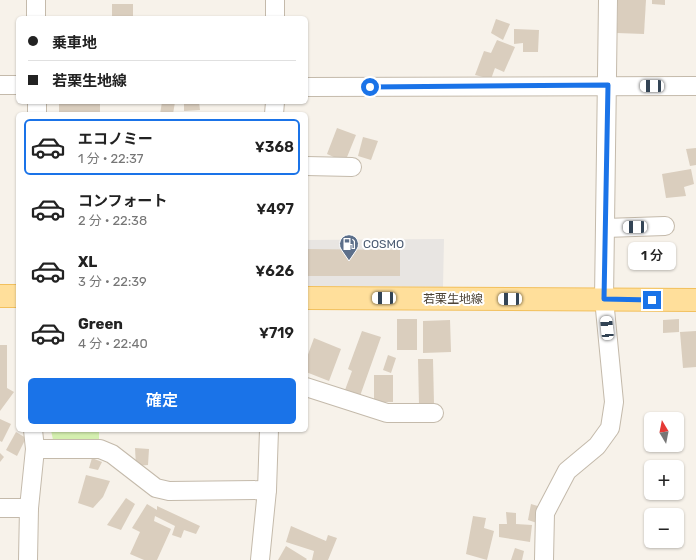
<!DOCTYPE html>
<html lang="ja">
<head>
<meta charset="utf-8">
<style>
  :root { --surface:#fff; --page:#f6f6f6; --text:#222; --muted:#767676; --line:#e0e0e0; --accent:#1a73e8 }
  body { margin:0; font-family:Rubik,"Noto Sans JP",sans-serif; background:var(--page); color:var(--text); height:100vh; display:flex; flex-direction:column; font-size:15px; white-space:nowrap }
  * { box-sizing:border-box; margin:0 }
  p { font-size:13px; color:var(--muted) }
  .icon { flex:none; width:22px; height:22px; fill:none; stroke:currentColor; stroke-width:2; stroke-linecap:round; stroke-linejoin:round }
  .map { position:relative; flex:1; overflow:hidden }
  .panel { position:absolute; left:16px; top:112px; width:292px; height:320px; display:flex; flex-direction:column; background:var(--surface); border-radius:6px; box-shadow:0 1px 3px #0004 }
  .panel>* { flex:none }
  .guide { position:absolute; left:16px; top:16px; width:292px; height:88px; border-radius:6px; box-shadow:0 1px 3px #0004; display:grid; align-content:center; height:88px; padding:0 12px; background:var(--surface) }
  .needle { width:26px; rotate:350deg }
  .controls { position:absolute; left:644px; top:412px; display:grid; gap:8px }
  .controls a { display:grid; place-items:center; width:40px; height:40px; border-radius:6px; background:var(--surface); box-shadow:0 1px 3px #0004; font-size:20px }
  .end { position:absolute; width:18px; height:18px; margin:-9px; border:5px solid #1a73e8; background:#fff; box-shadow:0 0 0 2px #fff }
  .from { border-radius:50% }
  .bubble { position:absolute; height:28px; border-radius:6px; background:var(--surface); box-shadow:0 1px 3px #0004; font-size:13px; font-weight:600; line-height:28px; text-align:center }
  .car { position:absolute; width:12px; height:24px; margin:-12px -6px; border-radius:5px; box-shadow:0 0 3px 1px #0007; background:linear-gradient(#fff 24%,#345 0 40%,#fff 0 76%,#345 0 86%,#fff 0) }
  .guide b { display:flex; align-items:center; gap:14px; height:38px; font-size:15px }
  .guide b+b { border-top:1px solid var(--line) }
  .guide i { width:10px; height:10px; background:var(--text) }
  ul { padding:7px 0 0; list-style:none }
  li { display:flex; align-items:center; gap:12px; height:56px; margin:0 8px 6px; padding:0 4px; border:2px solid transparent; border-radius:6px }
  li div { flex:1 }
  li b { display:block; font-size:15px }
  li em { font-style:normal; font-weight:600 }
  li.selected { border-color:var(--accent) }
  li>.icon { width:36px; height:36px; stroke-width:1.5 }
  .action { display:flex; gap:8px; margin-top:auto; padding:8px 12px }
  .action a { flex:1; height:46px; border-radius:6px; background:var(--accent); color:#fff; font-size:16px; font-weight:600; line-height:46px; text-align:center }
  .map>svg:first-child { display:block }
  .green { fill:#d4efaf }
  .parking { fill:#e8e5e2 }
  .building { fill:#dacebe }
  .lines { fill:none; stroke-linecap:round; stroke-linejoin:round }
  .minor-casing { stroke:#c4baab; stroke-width:20 }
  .major-casing { stroke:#f2c05d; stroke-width:24 }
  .minor { stroke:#fff; stroke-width:18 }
  .major { stroke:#ffdf9b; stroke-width:22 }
  .route { stroke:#1a73e8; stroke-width:5 }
  .labels { text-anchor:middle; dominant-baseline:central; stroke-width:4; stroke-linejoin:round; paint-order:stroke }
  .service-label { font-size:12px; fill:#4e5e75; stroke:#fff; text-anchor:start }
  .street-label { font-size:12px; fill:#4c4337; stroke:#fff }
</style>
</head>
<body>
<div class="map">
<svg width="696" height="560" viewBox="0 0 696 560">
  <rect width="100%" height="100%" fill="#f7f2ea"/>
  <polygon class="green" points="51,430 99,430 99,440 53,440"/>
  <polygon class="parking" points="444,239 443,287 306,286 306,240"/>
  <g class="building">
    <polygon points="618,0 646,0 644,34 617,33"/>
    <polygon points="652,0 665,0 665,5 652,4"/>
    <rect x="112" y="4" width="21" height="12"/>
    <polygon points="496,19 510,24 503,40 491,33"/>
    <polygon points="514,29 539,30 538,52 523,52 523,43 514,44"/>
    <polygon points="497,40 515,47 504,72 495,68 491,79 475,75 484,51 491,53"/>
    <rect x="59" y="102" width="41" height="12"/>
    <polygon points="162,102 175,102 173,114 160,114"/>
    <polygon points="184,102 199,102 200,110 184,111"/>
    <polygon points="337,128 356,135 345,162 327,154"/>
    <polygon points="363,137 378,141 371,160 358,156"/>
    <polygon points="696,148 696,165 690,166 686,149"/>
    <polygon points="691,169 694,184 684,187 686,196 666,198 662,174"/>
    <polygon points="306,249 400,250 400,276 306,276"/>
    <rect x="397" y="319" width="20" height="31"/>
    <polygon points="679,319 679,332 663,333 663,320"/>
    <polygon points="450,320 451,352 423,353 423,321"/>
    <polygon points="362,331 381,337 360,396 345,390 352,371 348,369"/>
    <polygon points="696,331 696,367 683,368 680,332"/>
    <polygon points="314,338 341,349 329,381 306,372 306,360"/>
    <polygon points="0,345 7,345 7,388 14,392 0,411"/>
    <polygon points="388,355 396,358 391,373 383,370"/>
    <polygon points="418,359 433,359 434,404 419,405"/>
    <rect x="374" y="375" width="19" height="27"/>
    <polygon points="0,419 11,424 2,442 0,441"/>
    <polygon points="16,432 26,438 17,456 6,450"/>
    <polygon points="135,448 149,449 148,465 136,466"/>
    <polygon points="0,453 4,457 0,462"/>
    <polygon points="92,458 102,462 98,470 89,468"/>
    <polygon points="86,475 110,481 103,497 93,508 78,503"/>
    <polygon points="126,498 135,504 121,530 107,525"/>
    <polygon points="147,504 157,510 157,506 200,526 196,534 184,530 181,538 172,535 175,526 155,516 154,521 171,529 157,560 144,560 130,554 140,532 132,528"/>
    <polygon points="531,504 541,507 537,523 528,520"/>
    <polygon points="506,512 516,513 516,524 532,525 530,542 499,537 499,524 507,524"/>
    <polygon points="473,516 486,518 484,528 494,531 487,560 466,554"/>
    <polygon points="291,526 326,541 328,535 337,538 328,560 312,560 314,551 286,542"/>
    <polygon points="286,546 307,559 306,560 278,560"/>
    <polygon points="515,548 524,551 522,560 511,560"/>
  </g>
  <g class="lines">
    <defs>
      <g id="minor">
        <polyline points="36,0 36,18"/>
        <polyline points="275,18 275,0"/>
        <polyline points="0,85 18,85"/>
        <polyline points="306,87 696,86"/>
        <polyline points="37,114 37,102"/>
        <polyline points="274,114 275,102"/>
        <polyline points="306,166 352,167"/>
        <polyline points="605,228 665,226"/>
        <polyline points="306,387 387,413 434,413"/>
        <polyline points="35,449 100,449 112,454 156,488 169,491 267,490"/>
        <polyline points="0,508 29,508"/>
        <polyline points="28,560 29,508 35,449 33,430"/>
        <polyline points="260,560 267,490 269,430"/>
        <polyline points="544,560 545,513 567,471 597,446 610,428 614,402 604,299 608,0"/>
      </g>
      <g id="major">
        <polyline points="0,296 18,296"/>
        <polyline points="306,298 696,300"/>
      </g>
    </defs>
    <use href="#minor" class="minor-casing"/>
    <use href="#major" class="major-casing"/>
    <use href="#minor" class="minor"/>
    <use href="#major" class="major"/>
  </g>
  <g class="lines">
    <polyline class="route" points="370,87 608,85 604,299 652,300"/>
  </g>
  <defs>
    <symbol id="fuel-pin" viewBox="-11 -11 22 30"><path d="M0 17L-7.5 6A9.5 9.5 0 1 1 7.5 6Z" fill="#5c6f8a" stroke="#fff"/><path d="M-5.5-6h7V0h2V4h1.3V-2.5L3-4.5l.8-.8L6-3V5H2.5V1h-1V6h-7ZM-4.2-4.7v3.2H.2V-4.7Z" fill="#fff"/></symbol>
  </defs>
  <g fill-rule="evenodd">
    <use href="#fuel-pin" x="338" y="233" width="22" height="30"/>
  </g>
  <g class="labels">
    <g class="service-label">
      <text x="363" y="244">COSMO</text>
    </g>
    <g class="street-label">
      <text x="453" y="299">若栗生地線</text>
    </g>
  </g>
</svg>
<div class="controls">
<a><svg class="needle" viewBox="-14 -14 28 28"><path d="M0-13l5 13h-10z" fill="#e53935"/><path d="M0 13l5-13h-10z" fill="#767676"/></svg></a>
<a>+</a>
<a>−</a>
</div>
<i class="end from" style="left:370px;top:87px"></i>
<i class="end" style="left:652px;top:300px"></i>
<div class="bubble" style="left:628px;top:242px;width:48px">1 分</div>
<i class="car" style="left:652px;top:86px;rotate:271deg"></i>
<i class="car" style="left:635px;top:227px;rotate:269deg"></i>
<i class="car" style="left:384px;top:298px;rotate:270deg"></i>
<i class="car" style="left:510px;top:299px;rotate:270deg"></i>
<i class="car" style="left:607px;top:328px;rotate:354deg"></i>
<div class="guide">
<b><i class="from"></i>乗車地</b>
<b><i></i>若栗生地線</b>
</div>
<section class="panel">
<ul>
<li class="selected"><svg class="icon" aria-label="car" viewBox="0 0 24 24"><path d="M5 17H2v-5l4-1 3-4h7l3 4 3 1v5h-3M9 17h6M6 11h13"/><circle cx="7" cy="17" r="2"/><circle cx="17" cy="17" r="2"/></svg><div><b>エコノミー</b><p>1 分 · 22:37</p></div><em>¥368</em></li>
<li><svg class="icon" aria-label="car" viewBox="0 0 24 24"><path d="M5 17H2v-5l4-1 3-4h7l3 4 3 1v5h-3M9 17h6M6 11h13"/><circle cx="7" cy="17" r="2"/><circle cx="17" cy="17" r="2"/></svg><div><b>コンフォート</b><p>2 分 · 22:38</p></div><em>¥497</em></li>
<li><svg class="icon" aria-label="car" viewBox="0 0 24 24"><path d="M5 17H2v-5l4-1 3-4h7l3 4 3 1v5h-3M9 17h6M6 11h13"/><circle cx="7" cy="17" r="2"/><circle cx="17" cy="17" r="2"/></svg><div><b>XL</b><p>3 分 · 22:39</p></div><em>¥626</em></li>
<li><svg class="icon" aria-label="car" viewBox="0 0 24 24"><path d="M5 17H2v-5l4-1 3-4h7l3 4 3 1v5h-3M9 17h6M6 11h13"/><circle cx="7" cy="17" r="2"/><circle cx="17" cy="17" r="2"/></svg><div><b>Green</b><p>4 分 · 22:40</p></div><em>¥719</em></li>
</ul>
<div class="action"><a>確定</a></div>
</section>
</div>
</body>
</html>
